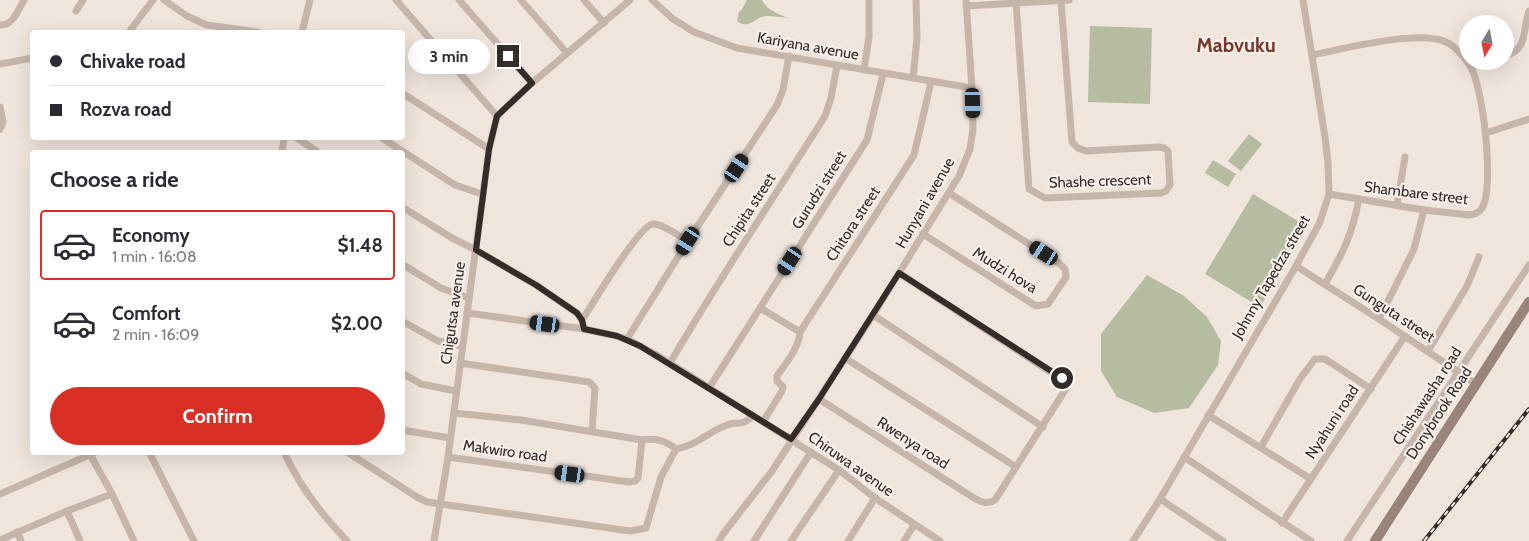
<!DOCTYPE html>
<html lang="en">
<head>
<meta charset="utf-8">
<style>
  :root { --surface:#fff; --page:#f7f7f7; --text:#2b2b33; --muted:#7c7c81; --line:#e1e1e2; --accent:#d93025 }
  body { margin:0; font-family:Cabin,sans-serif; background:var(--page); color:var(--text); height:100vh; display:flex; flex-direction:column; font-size:19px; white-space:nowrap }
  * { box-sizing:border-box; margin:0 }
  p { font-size:16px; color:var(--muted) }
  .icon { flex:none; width:28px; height:28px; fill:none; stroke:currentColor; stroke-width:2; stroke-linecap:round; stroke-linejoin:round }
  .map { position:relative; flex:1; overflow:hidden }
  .side { position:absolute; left:30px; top:150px; width:375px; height:305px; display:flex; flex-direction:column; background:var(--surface); border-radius:5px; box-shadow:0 5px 20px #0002 }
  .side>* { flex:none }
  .guide { position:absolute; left:30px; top:30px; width:375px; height:110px; border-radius:5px; box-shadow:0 5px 20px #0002; display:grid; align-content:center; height:110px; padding:0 20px; background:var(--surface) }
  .needle { width:32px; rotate:190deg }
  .controls { position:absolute; left:1459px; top:15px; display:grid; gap:10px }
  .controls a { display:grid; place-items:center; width:55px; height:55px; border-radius:50%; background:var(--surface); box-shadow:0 5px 20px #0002; font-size:25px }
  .end { position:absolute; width:22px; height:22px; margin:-11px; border:6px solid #342c29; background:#fff; box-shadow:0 0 0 2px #fff }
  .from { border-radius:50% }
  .bubble { position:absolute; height:35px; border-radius:18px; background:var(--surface); box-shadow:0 5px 20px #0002; font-size:16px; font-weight:800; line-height:35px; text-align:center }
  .car { position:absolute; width:15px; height:30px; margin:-15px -8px; border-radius:6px; box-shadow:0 0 4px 1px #0007; background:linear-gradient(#222 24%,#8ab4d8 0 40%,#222 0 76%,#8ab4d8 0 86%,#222 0) }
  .guide b { display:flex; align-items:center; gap:18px; height:48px; font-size:19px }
  .guide b+b { border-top:1px solid var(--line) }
  .guide i { width:12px; height:12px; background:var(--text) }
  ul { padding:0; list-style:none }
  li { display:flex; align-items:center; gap:15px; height:70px; margin:0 10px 8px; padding:0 10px; border:2px solid transparent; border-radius:5px }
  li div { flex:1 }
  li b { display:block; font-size:19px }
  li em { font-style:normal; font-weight:800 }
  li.selected { border-color:var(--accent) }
  li>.icon { width:45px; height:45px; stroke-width:1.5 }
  h2 { padding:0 20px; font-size:22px; line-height:60px }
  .button { display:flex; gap:10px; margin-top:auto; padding:10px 20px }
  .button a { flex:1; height:58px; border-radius:30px; background:var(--accent); color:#fff; font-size:20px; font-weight:800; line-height:58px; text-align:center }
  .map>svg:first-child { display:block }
  .green { fill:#b5bc9f }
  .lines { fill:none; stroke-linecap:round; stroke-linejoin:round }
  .street { stroke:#c6b5ab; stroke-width:7 }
  .secondary { stroke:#99847c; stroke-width:10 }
  .rail-casing { stroke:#342c29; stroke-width:4 }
  .rail { stroke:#f7efe9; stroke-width:2; stroke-dasharray:5.5; stroke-linecap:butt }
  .route { stroke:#342c29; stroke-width:6 }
  .labels { text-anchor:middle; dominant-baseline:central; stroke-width:4.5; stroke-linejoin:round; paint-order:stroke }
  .street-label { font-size:15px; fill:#342c29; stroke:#f7efe9 }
  .district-label { font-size:20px; font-weight:bold; fill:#79382c; stroke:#f7efe9 }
</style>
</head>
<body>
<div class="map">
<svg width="1529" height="541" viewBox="0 0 1529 541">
  <rect width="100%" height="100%" fill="#efe5dd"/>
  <g class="green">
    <path d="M747 0H762C766 10 779 14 788 18 781 17 774 16 767 16 755 16 750 31 737 21L739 12 742 9Z"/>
    <polygon points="1090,26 1152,28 1150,104 1088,102"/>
    <polygon points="1249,134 1262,144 1241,171 1228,161"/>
    <polygon points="1213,160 1236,174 1228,187 1205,173"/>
    <polygon points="1253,194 1308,227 1260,307 1205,274"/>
    <polygon points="1147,275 1184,296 1207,317 1221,341 1218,365 1189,408 1154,413 1117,397 1101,371 1101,334"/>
  </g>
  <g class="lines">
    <g class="street">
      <polyline points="164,0 187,16 207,25 258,32"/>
      <polyline points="396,0 497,116"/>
      <polyline points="459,0 532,83"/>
      <polyline points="521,0 567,53"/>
      <polyline points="584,0 604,23"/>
      <polyline points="652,0 673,19 694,32 737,48 972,88"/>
      <polyline points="1016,2 1029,189 1045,198 1161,193 1166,191 1170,185 1168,151 1164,148 1159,147 1086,151 1078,148 1072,142 1061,1"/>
      <polyline points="966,6 1069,0"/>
      <polyline points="76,11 83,0"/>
      <path d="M0 25C13 26 18 10 24 0"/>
      <polyline points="129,32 153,0"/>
      <polyline points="302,32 310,0"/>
      <path d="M1312 55C1343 49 1420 29 1446 42 1455 46 1465 58 1470 66 1483 85 1495 188 1482 208 1479 213 1475 214 1469 215L1424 210 1329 194"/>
      <path d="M1505 56C1529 49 1522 30 1529 11"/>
      <polyline points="0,64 32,58"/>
      <polyline points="1471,67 1483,61"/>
      <polyline points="864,70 869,37 869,0"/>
      <polyline points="913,78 917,38 916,0"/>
      <polyline points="402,93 489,149"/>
      <polyline points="0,107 3,122 0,129"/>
      <polyline points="1486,133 1529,119"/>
      <polyline points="297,138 318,152"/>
      <polyline points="382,138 455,185 482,194"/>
      <polyline points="282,152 284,138"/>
      <polyline points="1397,205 1405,157"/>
      <polyline points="402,207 452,238 476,250 536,285 577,313 582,320 584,329"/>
      <polyline points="923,234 1036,306 1048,304 1066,277 1065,269 1059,263 949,193"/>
      <polyline points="402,264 441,288 469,298"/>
      <polyline points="1296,266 1379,319 1476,384"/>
      <path d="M1325 284C1343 253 1352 235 1359 199"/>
      <polyline points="760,308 800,332 914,155 931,82"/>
      <polyline points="467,313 584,329 617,336 627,339 657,355 839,470 875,498 940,541"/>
      <polyline points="873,315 1043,427"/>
      <polyline points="1379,319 1414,249 1424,210"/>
      <path d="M582 320C592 305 639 225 653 224 662 223 680 237 688 241"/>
      <polyline points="402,321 438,341 462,346"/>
      <polyline points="627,339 688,241 777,105 783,90 789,56"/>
      <polyline points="1428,351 1467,286 1479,257"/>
      <polyline points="845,358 1016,467"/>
      <polyline points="460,363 589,382 595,388 592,431"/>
      <path d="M670 363C719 279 773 199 825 116L831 98 837 66"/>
      <polyline points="402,373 421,384 456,391"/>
      <polyline points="709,388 867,140 883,74"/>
      <path d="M819 399 974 498C981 502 988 505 995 500L1067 387 1064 381 899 273"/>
      <polyline points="1208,415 1311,479"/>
      <path d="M763 422 782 391 783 387 777 381V376C786 363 799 348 800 332"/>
      <polyline points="402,430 450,438"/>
      <polyline points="1261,447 1300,379 1315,359 1325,359 1371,389"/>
      <path d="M676 449C696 446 709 431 727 425 740 420 739 428 753 416"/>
      <polyline points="149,452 194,541"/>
      <path d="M284 452C299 486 322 515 347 541"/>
      <path d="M347 452 417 497 427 502 630 531 646 528 661 477 676 449C665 440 655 438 642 440L521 420 454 413"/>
      <polyline points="91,456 112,494 134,541"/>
      <polyline points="448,457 629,482 635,481 638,478 642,440"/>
      <polyline points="1184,457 1311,541"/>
      <polyline points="0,494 96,452"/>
      <polyline points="1160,499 1223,541"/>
      <polyline points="67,511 80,541"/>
      <polyline points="1282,523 1405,336"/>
      <polyline points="17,532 21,541"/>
      <polyline points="0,540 67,511 112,494"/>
      <polyline points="434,541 448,457 489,149 497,116 532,83 630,0"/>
      <polyline points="719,541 723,534 772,471 873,315 959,176 970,149 973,129 972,88 966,0"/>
      <polyline points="754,541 811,452"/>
      <polyline points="791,541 839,470"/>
      <polyline points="848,541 875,498"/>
      <polyline points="904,541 914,525"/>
      <polyline points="1133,541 1160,499 1296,266 1320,222 1329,194 1328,163 1325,137 1303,0"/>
      <polyline points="1347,541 1529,265"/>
    </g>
    <polyline class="secondary" points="1375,541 1529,302"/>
    <defs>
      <polyline id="rail" points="1424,541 1529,409"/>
    </defs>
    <use href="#rail" class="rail-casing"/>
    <use href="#rail" class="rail"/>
  </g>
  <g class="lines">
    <polyline class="route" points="508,56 532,83 497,116 489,149 476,250 536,285 577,313 582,320 584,329 617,336 640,346 791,439 819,399 899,273 1062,378"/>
  </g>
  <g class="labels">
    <g class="street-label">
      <text transform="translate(808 46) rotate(10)">Kariyana avenue</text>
      <text transform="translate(1100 181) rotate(-2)">Shashe crescent</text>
      <text transform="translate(819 190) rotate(-58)">Gurudzi street</text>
      <text transform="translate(1416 193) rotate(7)">Shambare street</text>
      <text transform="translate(925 203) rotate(-60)">Hunyani avenue</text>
      <text transform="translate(749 210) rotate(-57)">Chipita street</text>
      <text transform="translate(853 224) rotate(-57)">Chitora street</text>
      <text transform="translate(1005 270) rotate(32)">Mudzi hova</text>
      <text transform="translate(1271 277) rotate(-60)">Johnny Tapedza street</text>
      <text transform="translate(453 313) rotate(-82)">Chigutsa avenue</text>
      <text transform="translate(1394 313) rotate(33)">Gunguta street</text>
      <text transform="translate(1427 396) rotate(-57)">Chishawasha road</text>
      <text transform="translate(1439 413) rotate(-57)">Donybrook Road</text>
      <text transform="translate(1332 422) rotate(-57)">Nyahuni road</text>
      <text transform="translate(913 443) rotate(33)">Rwenya road</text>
      <text transform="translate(505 451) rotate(8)">Makwiro road</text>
      <text transform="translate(851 464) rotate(35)">Chiruwa avenue</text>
    </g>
    <g class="district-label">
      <text x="1236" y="45">Mabvuku</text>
    </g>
  </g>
</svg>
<div class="controls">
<a><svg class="needle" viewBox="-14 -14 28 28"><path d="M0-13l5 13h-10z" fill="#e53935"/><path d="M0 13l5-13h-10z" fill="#7c7c81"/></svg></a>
</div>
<i class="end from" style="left:1062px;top:378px"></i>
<i class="end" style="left:508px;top:56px"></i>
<div class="bubble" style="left:408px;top:39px;width:82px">3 min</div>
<i class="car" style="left:973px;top:103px;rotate:178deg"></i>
<i class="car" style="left:737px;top:168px;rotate:33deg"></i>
<i class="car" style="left:688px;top:241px;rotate:212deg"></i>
<i class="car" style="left:1044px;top:253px;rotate:302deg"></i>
<i class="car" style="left:790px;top:261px;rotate:213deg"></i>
<i class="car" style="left:545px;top:324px;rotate:278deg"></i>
<i class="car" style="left:570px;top:474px;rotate:278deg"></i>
<div class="guide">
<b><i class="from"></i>Chivake road</b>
<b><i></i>Rozva road</b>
</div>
<section class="side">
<h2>Choose a ride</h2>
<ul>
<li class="selected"><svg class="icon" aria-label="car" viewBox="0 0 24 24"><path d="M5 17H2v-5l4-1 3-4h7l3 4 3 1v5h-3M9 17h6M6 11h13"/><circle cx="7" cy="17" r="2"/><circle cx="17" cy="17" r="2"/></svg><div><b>Economy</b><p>1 min · 16:08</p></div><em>$1.48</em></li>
<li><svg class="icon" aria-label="car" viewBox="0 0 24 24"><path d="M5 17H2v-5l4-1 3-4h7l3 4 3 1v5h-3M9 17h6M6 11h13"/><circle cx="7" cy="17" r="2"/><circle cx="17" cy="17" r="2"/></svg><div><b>Comfort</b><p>2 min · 16:09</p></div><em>$2.00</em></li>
</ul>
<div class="button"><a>Confirm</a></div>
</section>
</div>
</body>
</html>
